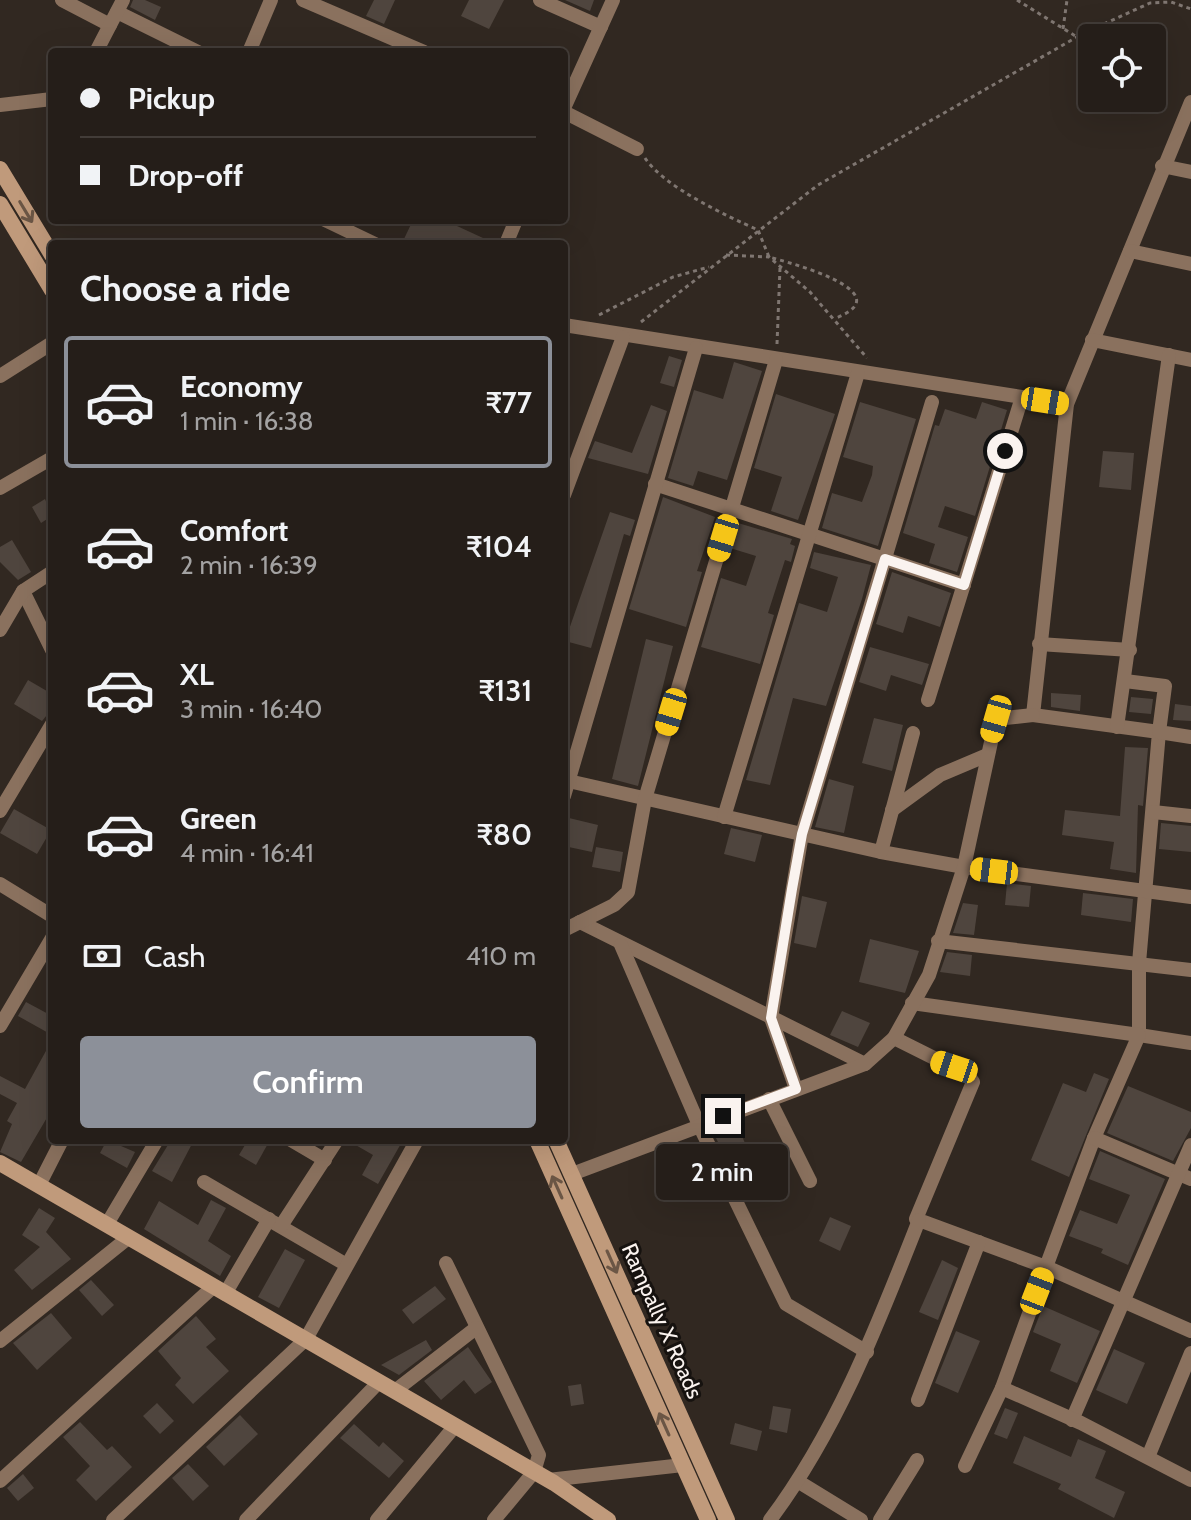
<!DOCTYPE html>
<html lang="en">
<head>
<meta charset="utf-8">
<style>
  :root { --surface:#251e19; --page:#312b26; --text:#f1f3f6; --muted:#a3a2a2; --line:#423c38; --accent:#8c9099 }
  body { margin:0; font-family:Cabin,sans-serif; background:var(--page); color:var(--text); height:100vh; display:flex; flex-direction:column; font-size:30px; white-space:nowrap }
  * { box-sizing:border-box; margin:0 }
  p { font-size:26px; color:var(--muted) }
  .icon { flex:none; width:44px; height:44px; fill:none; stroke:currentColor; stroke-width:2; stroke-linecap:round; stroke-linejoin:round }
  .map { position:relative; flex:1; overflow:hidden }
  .details { position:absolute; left:48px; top:240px; width:520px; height:904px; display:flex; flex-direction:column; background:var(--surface); border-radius:8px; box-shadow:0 8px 32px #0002,0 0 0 2px var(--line) }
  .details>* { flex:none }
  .top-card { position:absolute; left:48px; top:48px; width:520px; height:176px; border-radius:8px; box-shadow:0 8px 32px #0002,0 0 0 2px var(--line); display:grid; align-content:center; height:176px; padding:0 32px; background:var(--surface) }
  .buttons { position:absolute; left:1078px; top:24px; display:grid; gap:16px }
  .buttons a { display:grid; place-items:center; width:88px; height:88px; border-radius:8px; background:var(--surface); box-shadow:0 8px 32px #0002,0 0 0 2px var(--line); font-size:40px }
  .end { position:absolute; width:36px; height:36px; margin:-18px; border:10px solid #faf3ef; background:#111; box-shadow:0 0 0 4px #111 }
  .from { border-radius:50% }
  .bubble { position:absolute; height:56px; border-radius:8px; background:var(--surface); box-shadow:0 8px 32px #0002,0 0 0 2px var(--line); font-size:26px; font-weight:600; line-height:56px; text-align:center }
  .car { position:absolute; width:24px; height:48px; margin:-24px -12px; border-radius:10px; box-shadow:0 0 6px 2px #0007; background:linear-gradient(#f5c518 24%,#345 0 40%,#f5c518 0 76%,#345 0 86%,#f5c518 0) }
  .top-card b { display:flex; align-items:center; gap:28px; height:76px; font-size:30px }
  .top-card b+b { border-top:2px solid var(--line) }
  .top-card i { width:20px; height:20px; background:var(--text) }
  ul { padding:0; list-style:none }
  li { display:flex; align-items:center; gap:24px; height:132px; margin:0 16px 12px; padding:0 16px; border:4px solid transparent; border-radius:8px }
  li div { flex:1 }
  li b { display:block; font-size:30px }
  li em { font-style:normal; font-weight:600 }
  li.on { border-color:var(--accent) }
  li>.icon { width:72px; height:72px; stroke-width:1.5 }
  h2 { padding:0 32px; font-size:36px; line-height:96px }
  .pay { display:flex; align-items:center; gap:20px; height:88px; padding:0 32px; font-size:30px }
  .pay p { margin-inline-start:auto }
  .cta { display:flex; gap:16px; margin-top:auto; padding:16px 32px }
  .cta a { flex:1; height:92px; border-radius:8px; background:var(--accent); color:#fff; font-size:32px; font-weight:600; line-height:92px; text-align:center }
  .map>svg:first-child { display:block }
  .building { fill:#4f453e }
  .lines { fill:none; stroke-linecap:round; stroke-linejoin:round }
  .path { stroke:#7f7671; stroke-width:3; stroke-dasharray:4 4; stroke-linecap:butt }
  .street { stroke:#8a715e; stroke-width:14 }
  .secondary { stroke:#c09a7b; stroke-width:16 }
  .oneway { stroke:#6b5645 }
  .route { stroke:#faf3ef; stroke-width:10 }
  .labels { text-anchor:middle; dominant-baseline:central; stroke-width:6; stroke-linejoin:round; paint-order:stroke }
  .street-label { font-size:22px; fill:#faf3ef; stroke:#16120f }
</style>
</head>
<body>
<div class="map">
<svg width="1191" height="1520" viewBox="0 0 1191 1520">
  <rect width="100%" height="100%" fill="#312821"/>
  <g class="building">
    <polygon points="133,0 145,0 161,7 155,20 130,7"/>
    <polygon points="374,0 395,0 384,24 366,16"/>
    <polygon points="469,0 504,0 489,29 461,16"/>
    <polygon points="565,0 594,0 590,11"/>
    <polygon points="413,220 444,220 496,244 414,244 404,239"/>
    <polygon points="669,356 682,360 674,387 660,383"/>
    <polygon points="734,362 762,371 727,480 698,471 693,486 668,478 694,390 723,399"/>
    <polygon points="776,394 835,414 798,520 771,511 782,477 754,468"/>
    <polygon points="860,402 916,419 878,546 822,528 832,493 862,502 872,475 873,466 843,457"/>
    <polygon points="982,402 1007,410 975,516 945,506 938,527 968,537 957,572 929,563 935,544 903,533 935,425 939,426 945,409 976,419"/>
    <polygon points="651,405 667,411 648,474 588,458 595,441 632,453"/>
    <polygon points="1103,451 1134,453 1131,490 1099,487"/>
    <polygon points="663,497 715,517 697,571 702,572 686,627 629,609"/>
    <polygon points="45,499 52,516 41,523 32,507"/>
    <polygon points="610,512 635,520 630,536 624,534 591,648 565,641"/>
    <polygon points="738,523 792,539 790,544 795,546 791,562 785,560 768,613 774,615 760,664 701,647 721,578 746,586 756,556 730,548"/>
    <polygon points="12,540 31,572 18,580 0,562 0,547"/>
    <polygon points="814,552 871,565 862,599 826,706 793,698 770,785 746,780 799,603 827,612 838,577 810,568"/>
    <polygon points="892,572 951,593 940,627 908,616 903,633 876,624"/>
    <polygon points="646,639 673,646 638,786 612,779"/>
    <polygon points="870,647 929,664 922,685 891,675 886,691 859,682"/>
    <polygon points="28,680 52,694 52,709 42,721 14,704"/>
    <polygon points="1051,693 1081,695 1080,711 1051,707"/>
    <polygon points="1131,697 1153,699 1151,714 1129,712"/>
    <polygon points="1175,704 1191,706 1191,721 1173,720"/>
    <polygon points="874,718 903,725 892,771 862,763"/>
    <polygon points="1125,747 1148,748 1143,806 1138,805 1136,873 1110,869 1114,842 1062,835 1065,810 1120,816"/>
    <polygon points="829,779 854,786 844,833 815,827"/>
    <polygon points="14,809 51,830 37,854 0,833"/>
    <polygon points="569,818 598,825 592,852 564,846"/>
    <polygon points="1161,823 1191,826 1191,852 1159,849"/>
    <polygon points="731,828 762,835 755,862 724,854"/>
    <polygon points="596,847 623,852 620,872 592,867"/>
    <polygon points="1007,883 1031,886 1029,907 1005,905"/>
    <polygon points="1083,893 1133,899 1131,922 1081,915"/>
    <polygon points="802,896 827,902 816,948 794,943"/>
    <polygon points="963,903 978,905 974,935 953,933"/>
    <polygon points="870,939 919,951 905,993 859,982"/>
    <polygon points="947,952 972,955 970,976 940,972"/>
    <polygon points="26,1002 52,1016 52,1035 18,1016"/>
    <polygon points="842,1011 870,1023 858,1047 830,1035"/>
    <polygon points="52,1040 52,1109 21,1162 0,1152 12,1124 7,1121 17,1103 0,1094 0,1076 25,1089"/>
    <polygon points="1094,1073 1109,1079 1069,1177 1031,1160 1063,1083 1086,1092"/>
    <polygon points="1128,1086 1191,1112 1191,1128 1173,1161 1107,1133"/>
    <polygon points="737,1123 746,1146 725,1156 713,1132"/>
    <polygon points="107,1140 135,1152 127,1168 100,1153"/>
    <polygon points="171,1140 194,1140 172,1182 152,1171"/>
    <polygon points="248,1140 270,1140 256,1165 239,1155"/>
    <polygon points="347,1140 403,1140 378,1184 362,1175 373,1155"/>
    <polygon points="1100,1151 1165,1179 1128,1265 1101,1253 1103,1249 1069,1236 1080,1210 1117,1224 1130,1195 1089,1179"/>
    <polygon points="211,1200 226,1208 208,1241 231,1256 220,1276 144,1229 159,1201 198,1225"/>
    <polygon points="39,1208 55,1218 46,1232 71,1259 32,1290 14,1270 40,1247 22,1235"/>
    <polygon points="830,1217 851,1226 840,1251 819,1241"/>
    <polygon points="285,1249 305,1260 279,1308 258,1297"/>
    <polygon points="942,1260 958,1268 938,1320 919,1312"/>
    <polygon points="91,1280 114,1305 102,1316 79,1290"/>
    <polygon points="435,1286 446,1299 413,1324 402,1310"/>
    <polygon points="1043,1306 1100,1331 1077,1383 1050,1371 1061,1344 1033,1332"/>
    <polygon points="51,1313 72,1338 37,1370 13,1343"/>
    <polygon points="196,1316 216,1339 206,1347 229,1371 193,1404 175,1385 181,1378 158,1351"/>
    <polygon points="956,1331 980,1341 958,1393 935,1383"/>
    <polygon points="426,1340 432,1350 399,1375 381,1365"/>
    <polygon points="468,1347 492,1382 475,1394 464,1380 441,1400 424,1381"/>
    <polygon points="1114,1349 1145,1363 1127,1404 1096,1390"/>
    <polygon points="581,1384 584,1404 571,1406 568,1386"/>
    <polygon points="157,1403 174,1421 160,1434 143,1416"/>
    <polygon points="773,1406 791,1409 787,1433 769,1429"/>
    <polygon points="1005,1408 1018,1413 1007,1439 994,1434"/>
    <polygon points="240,1415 258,1434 224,1466 206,1447"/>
    <polygon points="80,1422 107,1450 112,1446 132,1467 96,1501 76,1480 90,1466 63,1437"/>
    <polygon points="735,1423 762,1431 757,1451 730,1444"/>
    <polygon points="354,1424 379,1447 383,1442 404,1461 389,1478 340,1438"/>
    <polygon points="1024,1436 1071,1457 1078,1439 1106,1451 1095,1478 1125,1492 1114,1518 1058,1489 1061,1484 1013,1463"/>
    <polygon points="188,1464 209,1486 193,1501 172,1478"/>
    <polygon points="23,1474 34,1488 18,1501 7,1488"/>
  </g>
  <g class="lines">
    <g class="path">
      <polyline points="1017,0 1077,37"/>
      <polyline points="1063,29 1067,0"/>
      <path d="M645 158C664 187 727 216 758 230L769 257C787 262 903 292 836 318"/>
      <polyline points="726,255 769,257 810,292 867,358"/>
      <polyline points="599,315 673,277 709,267"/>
      <polyline points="641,322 818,185 1084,33 1150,3 1171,2 1191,9"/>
      <polyline points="777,344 780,268"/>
    </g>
    <g class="street">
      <polyline points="62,0 110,25"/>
      <polyline points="303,0 424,52"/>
      <polyline points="540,0 601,27"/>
      <polyline points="117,12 198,52"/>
      <polyline points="96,52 123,0"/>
      <polyline points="249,52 271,0"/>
      <polyline points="1191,102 1067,404 1033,715 1159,732 1139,963 1139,1035 1191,1043"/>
      <polyline points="0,105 52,99"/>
      <polyline points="564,108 613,0"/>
      <polyline points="564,112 637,149"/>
      <polyline points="1162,166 1191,172"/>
      <polyline points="325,220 375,244"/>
      <polyline points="506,244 516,220"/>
      <polyline points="1130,251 1191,264"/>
      <polyline points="564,325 1067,404"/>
      <polyline points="1092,340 1191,360"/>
      <polyline points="0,376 52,343"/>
      <polyline points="655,484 964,585"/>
      <polyline points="0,488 52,458"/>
      <polyline points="564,495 623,337"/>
      <polyline points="23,591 52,650"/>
      <polyline points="0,630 23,591 52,572"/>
      <polyline points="1039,644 1130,650"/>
      <polyline points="1125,681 1165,686 1159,732 1191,737"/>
      <polyline points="928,700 1022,397"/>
      <polyline points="1117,727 1169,355"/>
      <polyline points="564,780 881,852 964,867 1191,897"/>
      <polyline points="564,796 696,348"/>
      <polyline points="892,810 940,775 985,756"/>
      <polyline points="0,811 52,724"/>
      <polyline points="1153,812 1191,816"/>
      <polyline points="724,817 858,373"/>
      <polyline points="881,852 913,733"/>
      <polyline points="0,884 52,916"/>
      <polyline points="580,922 865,1064"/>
      <polyline points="564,930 614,905 628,892 645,799 776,360"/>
      <polyline points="938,941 1191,970"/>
      <polyline points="621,945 699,1125 786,1304 867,1352"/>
      <polyline points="0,1026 52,938"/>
      <polyline points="894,1038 968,1075 973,1082 916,1219 1046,1267 1094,1138 1139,1035 912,1003"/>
      <polyline points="796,1089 771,1018 802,834 932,402"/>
      <polyline points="769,1099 810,1181"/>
      <polyline points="1094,1138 1191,1179"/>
      <polyline points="291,1140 325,1160"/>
      <polyline points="572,1174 865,1064 894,1038 929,975 964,867 996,719 1033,715"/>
      <polyline points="204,1182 345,1264"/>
      <polyline points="39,1185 62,1140"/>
      <polyline points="107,1224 157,1140"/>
      <polyline points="281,1226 337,1140"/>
      <polyline points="446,1263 539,1455 534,1472 494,1520"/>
      <polyline points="225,1294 269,1219"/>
      <polyline points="0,1341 128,1238"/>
      <polyline points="1002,1388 1046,1267 1191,1331"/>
      <polyline points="396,1390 476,1328"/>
      <polyline points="918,1400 979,1242"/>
      <polyline points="1072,1420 1191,1145"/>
      <polyline points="1148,1457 1191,1353"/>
      <polyline points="965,1466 1002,1388 1081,1423 1191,1480"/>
      <polyline points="548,1480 683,1465"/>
      <polyline points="0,1481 213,1287"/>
      <polyline points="799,1482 861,1520"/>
      <polyline points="113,1520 306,1339 417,1140"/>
      <polyline points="246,1520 379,1382"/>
      <polyline points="377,1520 455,1426"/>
      <path d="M770 1520C838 1429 878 1324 919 1220"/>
      <polyline points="880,1520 917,1460"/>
    </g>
    <g class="secondary">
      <polyline points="0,169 52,255"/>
      <polyline points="0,204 52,290"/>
      <polyline points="537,1140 708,1520"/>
      <polyline points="556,1140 727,1520"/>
      <polyline points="0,1163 554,1483 608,1520"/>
    </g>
  </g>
  <defs><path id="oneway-shaft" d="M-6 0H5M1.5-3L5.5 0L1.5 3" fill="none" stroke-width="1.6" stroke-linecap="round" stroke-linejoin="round" transform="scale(2)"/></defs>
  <g class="oneway">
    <use href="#oneway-shaft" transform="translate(26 212) rotate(59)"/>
    <use href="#oneway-shaft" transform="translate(557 1187) rotate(-114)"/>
    <use href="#oneway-shaft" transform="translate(612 1262) rotate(66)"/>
    <use href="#oneway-shaft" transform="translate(664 1424) rotate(-114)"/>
  </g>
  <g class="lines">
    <polyline class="route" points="723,1116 796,1089 771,1018 792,889 802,834 885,559 964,585 1005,451"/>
  </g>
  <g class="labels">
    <g class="street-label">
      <text transform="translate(662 1321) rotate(66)">Rampally X Roads</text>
    </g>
  </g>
</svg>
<div class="buttons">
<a><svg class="icon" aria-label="locate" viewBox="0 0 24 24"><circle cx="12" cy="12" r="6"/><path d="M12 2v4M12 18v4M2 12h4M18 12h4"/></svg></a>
</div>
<i class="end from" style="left:1005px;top:451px"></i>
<i class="end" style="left:723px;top:1116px"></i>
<div class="bubble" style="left:656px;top:1144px;width:132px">2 min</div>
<i class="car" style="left:1045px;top:401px;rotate:99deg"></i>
<i class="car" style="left:723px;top:538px;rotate:197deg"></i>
<i class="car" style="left:671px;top:712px;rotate:197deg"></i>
<i class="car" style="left:996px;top:719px;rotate:196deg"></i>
<i class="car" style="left:994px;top:871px;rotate:277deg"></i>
<i class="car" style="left:954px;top:1067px;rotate:288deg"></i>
<i class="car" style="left:1037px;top:1291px;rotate:21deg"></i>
<div class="top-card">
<b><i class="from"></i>Pickup</b>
<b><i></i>Drop-off</b>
</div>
<section class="details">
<h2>Choose a ride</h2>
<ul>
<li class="on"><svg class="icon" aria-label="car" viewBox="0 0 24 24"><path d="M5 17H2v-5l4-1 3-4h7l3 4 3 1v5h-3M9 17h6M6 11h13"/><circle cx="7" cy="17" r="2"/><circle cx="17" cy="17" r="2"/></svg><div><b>Economy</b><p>1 min · 16:38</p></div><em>₹77</em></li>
<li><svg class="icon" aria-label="car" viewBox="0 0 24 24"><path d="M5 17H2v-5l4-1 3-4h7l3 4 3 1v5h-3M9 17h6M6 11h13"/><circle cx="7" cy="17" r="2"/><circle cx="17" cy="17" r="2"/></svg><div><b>Comfort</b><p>2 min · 16:39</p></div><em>₹104</em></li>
<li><svg class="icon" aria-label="car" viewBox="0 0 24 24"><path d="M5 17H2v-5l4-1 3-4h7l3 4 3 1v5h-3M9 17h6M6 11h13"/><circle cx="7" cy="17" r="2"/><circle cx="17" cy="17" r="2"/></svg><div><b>XL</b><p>3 min · 16:40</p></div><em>₹131</em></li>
<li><svg class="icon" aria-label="car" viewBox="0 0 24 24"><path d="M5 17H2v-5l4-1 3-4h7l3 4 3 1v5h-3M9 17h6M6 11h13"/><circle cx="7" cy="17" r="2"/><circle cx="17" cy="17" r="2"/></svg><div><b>Green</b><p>4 min · 16:41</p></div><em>₹80</em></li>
</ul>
<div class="pay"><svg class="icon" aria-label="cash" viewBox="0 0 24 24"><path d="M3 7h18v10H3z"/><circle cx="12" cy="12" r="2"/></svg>Cash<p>410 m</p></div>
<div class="cta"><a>Confirm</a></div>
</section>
</div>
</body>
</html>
